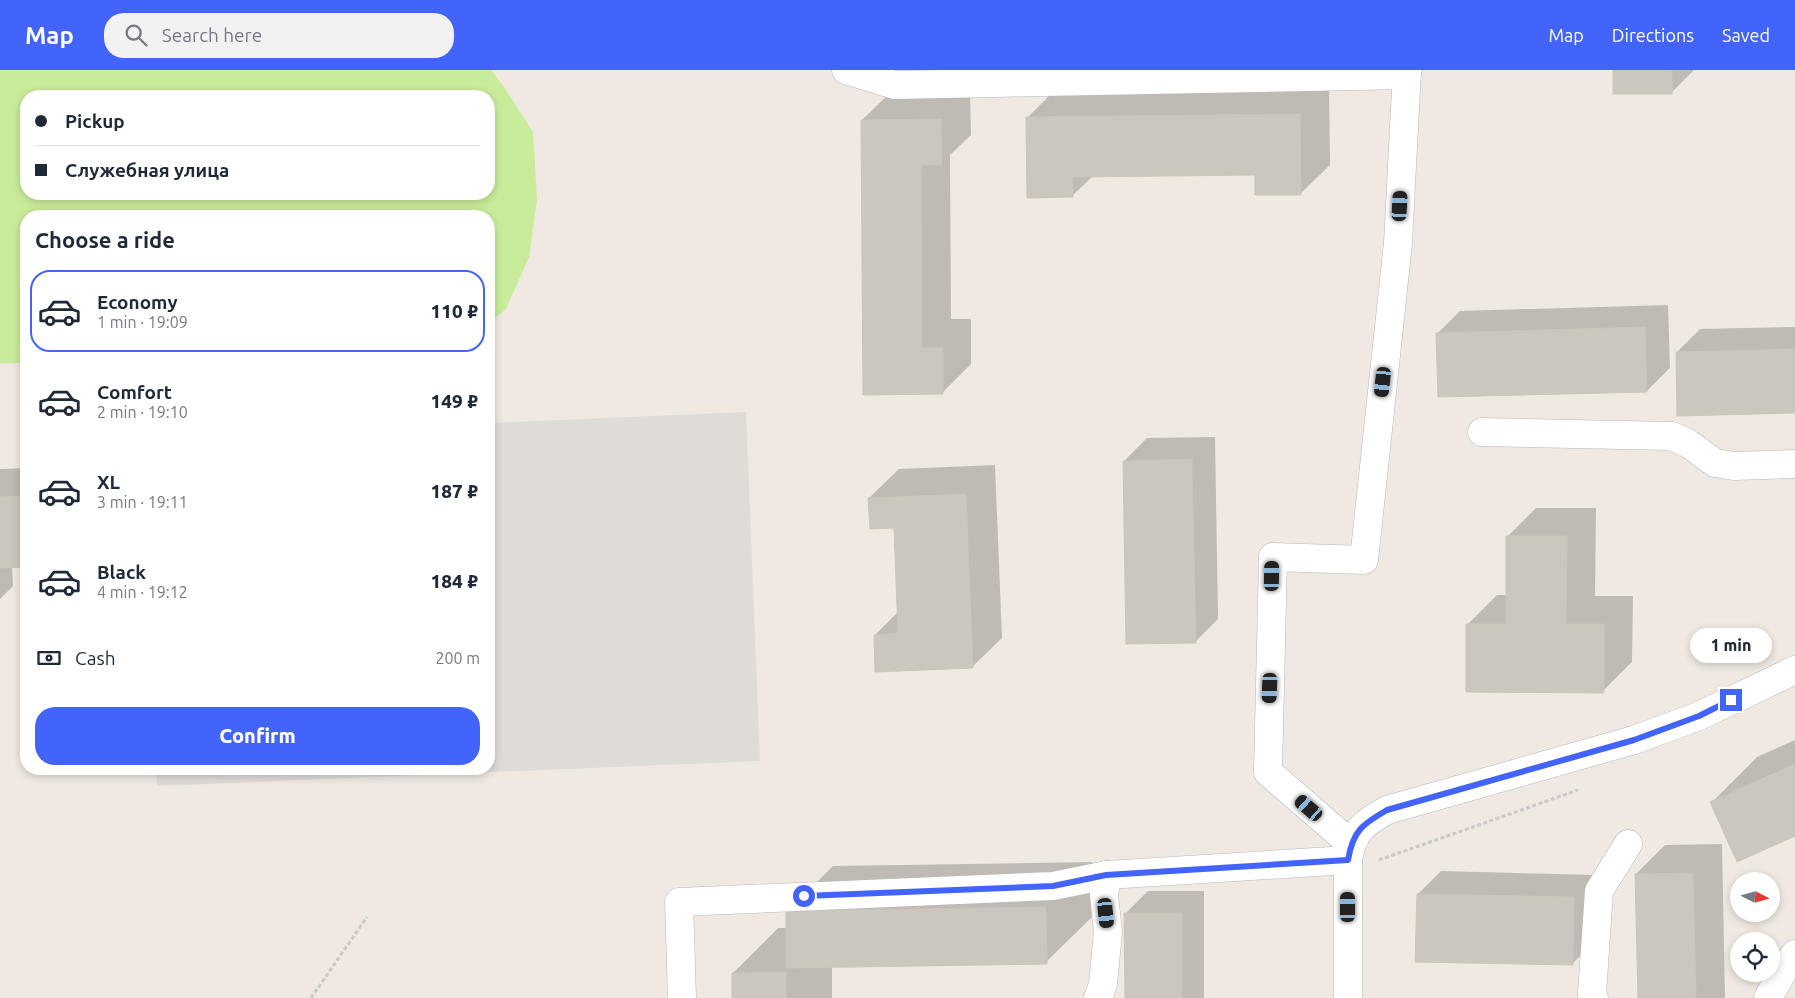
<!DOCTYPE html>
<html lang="en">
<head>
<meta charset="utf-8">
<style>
  :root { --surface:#fff; --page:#f2f2f3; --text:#1f2937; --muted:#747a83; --line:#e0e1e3; --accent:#4264fb }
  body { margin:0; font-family:Ubuntu,sans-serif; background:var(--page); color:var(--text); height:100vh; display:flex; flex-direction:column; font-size:19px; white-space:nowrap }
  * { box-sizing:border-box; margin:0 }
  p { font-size:16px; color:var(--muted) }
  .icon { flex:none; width:28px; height:28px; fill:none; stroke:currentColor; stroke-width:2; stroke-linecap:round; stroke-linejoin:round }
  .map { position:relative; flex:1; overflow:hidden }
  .drawer { position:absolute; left:20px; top:140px; width:475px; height:565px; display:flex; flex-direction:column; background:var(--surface); border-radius:20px; box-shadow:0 2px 8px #0003 }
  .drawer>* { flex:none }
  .banner { position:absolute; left:20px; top:20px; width:475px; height:110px; border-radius:20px; box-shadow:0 2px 8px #0003; display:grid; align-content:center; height:110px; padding:0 15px; background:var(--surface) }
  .needle { width:32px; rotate:96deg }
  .tools { position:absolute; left:1730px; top:802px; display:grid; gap:10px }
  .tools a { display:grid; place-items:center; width:50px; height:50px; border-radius:50%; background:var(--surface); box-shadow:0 2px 8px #0003; font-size:25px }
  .end { position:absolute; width:22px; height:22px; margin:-11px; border:6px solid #4264fb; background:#fff; box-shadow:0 0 0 2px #fff }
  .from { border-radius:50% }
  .bubble { position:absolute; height:35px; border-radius:18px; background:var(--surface); box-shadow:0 2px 8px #0003; font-size:16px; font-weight:800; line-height:35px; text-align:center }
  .car { position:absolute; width:15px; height:30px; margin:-15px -8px; border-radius:6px; box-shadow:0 0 4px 1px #0007; background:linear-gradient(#222 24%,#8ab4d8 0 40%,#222 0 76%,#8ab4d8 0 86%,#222 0) }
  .banner b { display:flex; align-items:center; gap:18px; height:48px; font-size:19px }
  .banner b+b { border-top:1px solid var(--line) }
  .banner i { width:12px; height:12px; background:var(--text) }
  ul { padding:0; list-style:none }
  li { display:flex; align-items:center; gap:15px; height:82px; margin:0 10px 8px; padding:0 5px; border:2px solid transparent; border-radius:20px }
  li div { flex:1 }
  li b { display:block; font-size:19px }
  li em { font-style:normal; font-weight:800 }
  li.on { border-color:var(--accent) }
  li>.icon { width:45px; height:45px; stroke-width:1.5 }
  h2 { padding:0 15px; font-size:22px; line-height:60px }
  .pay { display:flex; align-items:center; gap:12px; height:55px; padding:0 15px; font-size:19px }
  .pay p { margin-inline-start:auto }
  .action { display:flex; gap:10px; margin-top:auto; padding:10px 15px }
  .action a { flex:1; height:58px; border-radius:20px; background:var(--accent); color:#fff; font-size:20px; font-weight:800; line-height:58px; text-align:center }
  header { display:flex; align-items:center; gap:30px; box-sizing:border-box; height:70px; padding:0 25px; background:var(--accent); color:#fff }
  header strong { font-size:24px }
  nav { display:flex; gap:28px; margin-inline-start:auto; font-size:18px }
  .search { width:350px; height:45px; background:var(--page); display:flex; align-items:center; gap:12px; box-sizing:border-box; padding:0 18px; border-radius:20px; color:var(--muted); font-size:19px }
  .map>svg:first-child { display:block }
  .pitch { fill:#c9ec9a; fill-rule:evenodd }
  .plaza { fill:#dfdcd8 }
  .shadow { fill:#0003 }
  .building { fill:#cbc7bf; stroke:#cbc5ba }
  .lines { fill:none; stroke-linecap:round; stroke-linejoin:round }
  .minor-casing { stroke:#b4b7c1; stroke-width:29 }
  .path { stroke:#c9c9c9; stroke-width:3; stroke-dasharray:4 2.5; stroke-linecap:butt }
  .minor { stroke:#fff; stroke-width:28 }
  .route { stroke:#4264fb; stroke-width:6 }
</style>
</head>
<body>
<header>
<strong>Map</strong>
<div class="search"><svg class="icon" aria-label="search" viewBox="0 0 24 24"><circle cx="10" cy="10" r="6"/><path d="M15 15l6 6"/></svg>Search here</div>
<nav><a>Map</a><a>Directions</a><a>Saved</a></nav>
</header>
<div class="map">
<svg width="1795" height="928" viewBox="0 0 1795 928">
  <rect width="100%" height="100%" fill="#efe9e1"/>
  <path class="pitch" d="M0 0H491L502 14 533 62 537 130 529 187 506 239 489 253V146H26V293H0ZM26 26H489V124H26Z"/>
  <polygon class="plaza" points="746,342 760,691 157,716 156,699 489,699 489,353"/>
  <g class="shadow">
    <polygon points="1614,0 1694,0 1672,22"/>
    <polygon points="1329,16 1330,95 1300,124 1256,104 1093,106 1072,126 1027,48 1056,19"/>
    <polygon points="892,21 970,21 971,65 950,85 951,249 971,249 971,294 942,323 864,323 862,50"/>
    <polygon points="1668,235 1670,298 1647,321 1437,264 1460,241"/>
    <polygon points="1795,257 1795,342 1677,282 1700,259"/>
    <polygon points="1215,367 1218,549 1195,572 1124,391 1147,368"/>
    <polygon points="995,395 1002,568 972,597 875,565 898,542 895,457 869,428 899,399"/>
    <polygon points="26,398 26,496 12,496 13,516 0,529 0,399"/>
    <polygon points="1536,438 1596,438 1595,526 1633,526 1632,592 1603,621 1468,554 1497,525 1507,525 1507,467"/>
    <polygon points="1795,670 1795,765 1711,733 1757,687"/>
    <polygon points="1722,774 1725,928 1639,928 1636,804 1665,775"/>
    <polygon points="1092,792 1092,847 1046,892 832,896 832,928 733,928 733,903 778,858 787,858 787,842 833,796"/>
    <polygon points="1441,801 1597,805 1595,871 1572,894 1418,824"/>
    <polygon points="1148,821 1204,821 1204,928 1126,928 1125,844"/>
  </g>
  <g class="building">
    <rect x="1613" y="0" width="59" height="24"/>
    <polygon points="1300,44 1301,125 1255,125 1255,105 1073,107 1073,127 1027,128 1026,47"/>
    <polygon points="941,49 942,95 921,95 922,278 943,278 943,324 863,325 861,50"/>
    <polygon points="1645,257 1647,322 1438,327 1436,263"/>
    <polygon points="1795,279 1795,343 1677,346 1676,282"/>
    <polygon points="1192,389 1196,573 1126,574 1123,391"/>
    <polygon points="966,424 973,598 875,602 874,565 898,563 894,458 870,459 868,428"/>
    <polygon points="26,426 26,497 0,498 0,427"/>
    <polygon points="1506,466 1567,466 1566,554 1604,554 1604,623 1466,622 1466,554 1506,554"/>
    <polygon points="1795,694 1795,766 1737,792 1710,732"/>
    <polygon points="1693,803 1696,928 1638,928 1635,804"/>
    <polygon points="1417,824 1574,827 1573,895 1415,892"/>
    <polygon points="1046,837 1047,894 786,898 786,841"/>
    <polygon points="1124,843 1182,843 1182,928 1125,928"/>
    <polygon points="786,902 786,928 732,928 732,903"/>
  </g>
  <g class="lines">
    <defs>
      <g id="minor">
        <polyline points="846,0 894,15 1407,5"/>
        <polyline points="1482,362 1672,366 1689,374 1715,393 1734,396 1795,394"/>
        <polyline points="1351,774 1268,702 1273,487 1364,490 1398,173 1407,0"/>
        <polyline points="1107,805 1348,790"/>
        <polyline points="682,928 679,832 1053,816 1107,805 1104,825 1108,862 1103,914 1098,928"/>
        <path d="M1348 928V790C1353 760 1363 754 1387 740L1634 670 1699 646 1795 600"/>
        <polyline points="1594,928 1592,924 1599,821 1628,774"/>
        <polyline points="1768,928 1785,898 1795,884"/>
      </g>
    </defs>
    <use href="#minor" class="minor-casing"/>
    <g class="path">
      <polyline points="1379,790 1578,720"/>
      <polyline points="311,928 367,847"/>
    </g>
    <use href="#minor" class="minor"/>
  </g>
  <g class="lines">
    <path class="route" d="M804 826 1053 816 1106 805 1348 790C1353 760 1363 754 1387 740L1634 670 1699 646 1731 630"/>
  </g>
</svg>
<div class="tools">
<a><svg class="needle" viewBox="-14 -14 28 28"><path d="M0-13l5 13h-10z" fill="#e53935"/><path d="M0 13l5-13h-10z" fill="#747a83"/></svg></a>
<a><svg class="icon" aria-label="locate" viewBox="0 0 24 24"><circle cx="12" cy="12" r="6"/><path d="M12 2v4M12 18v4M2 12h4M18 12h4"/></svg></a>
</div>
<i class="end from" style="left:804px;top:826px"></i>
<i class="end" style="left:1731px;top:630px"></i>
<div class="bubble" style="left:1690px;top:558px;width:82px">1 min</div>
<i class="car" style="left:1400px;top:136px;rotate:3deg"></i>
<i class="car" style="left:1383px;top:312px;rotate:186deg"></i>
<i class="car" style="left:1272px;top:506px;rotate:1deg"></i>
<i class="car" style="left:1270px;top:618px;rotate:182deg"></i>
<i class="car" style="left:1309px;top:738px;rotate:311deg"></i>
<i class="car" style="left:1348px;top:837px;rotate:0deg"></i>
<i class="car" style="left:1106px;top:843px;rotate:174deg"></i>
<div class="banner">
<b><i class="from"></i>Pickup</b>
<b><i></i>Служебная улица</b>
</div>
<section class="drawer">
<h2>Choose a ride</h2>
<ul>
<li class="on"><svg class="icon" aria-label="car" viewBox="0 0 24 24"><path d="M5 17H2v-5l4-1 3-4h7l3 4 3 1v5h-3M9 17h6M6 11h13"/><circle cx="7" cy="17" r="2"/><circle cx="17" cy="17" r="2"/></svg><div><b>Economy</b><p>1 min · 19:09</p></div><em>110 ₽</em></li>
<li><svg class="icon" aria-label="car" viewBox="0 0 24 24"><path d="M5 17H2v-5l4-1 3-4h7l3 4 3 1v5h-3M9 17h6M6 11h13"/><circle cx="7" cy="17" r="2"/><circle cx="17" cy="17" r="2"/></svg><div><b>Comfort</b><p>2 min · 19:10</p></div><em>149 ₽</em></li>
<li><svg class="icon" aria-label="car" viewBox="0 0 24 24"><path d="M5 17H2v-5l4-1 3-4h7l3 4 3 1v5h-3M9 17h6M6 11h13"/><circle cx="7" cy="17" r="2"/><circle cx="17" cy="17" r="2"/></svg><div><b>XL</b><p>3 min · 19:11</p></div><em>187 ₽</em></li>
<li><svg class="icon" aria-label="car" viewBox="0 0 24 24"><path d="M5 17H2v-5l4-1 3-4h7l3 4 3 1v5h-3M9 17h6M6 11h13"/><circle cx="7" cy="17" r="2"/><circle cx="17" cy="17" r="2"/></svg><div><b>Black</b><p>4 min · 19:12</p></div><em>184 ₽</em></li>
</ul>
<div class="pay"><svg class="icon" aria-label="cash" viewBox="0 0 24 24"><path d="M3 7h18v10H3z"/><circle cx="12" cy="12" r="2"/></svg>Cash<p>200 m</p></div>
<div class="action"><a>Confirm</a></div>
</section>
</div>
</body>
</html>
